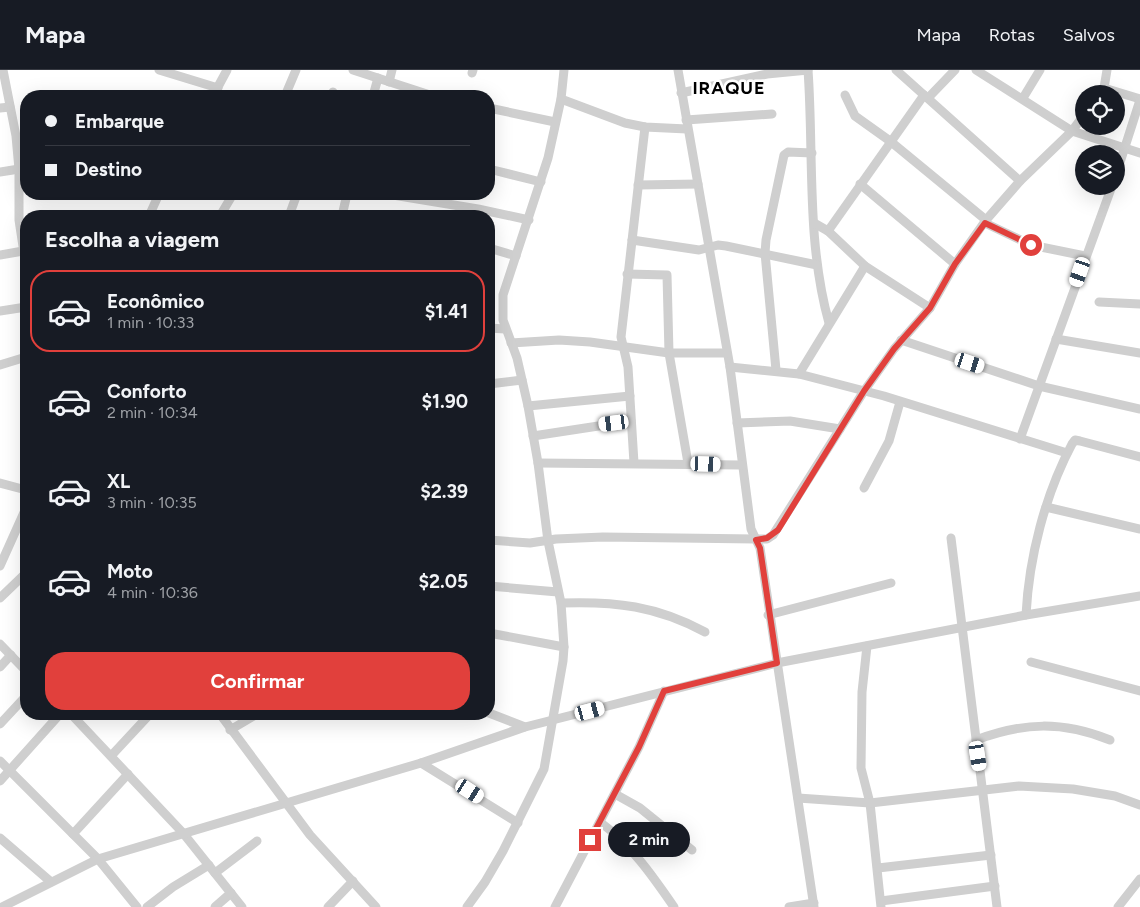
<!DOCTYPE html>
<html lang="pt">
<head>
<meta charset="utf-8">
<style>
  :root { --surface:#171b24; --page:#242831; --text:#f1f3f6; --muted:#9ea1a6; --line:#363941; --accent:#e1403c }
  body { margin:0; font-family:Figtree,sans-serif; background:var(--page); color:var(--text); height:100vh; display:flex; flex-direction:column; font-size:19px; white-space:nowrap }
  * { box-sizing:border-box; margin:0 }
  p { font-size:16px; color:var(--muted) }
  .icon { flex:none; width:28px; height:28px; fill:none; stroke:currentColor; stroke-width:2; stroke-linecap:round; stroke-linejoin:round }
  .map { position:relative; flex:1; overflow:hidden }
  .details { position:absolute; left:20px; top:140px; width:475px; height:510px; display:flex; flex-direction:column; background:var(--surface); border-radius:20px; box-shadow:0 5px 20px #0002 }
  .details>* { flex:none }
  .banner { position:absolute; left:20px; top:20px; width:475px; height:110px; border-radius:20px; box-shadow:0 5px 20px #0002; display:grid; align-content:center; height:110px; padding:0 25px; background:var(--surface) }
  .buttons { position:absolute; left:1075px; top:15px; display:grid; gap:10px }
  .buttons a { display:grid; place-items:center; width:50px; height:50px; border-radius:50%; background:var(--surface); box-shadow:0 5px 20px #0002; font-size:25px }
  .end { position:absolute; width:22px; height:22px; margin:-11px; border:6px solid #e1403c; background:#fff; box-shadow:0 0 0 2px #fff }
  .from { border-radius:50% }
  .bubble { position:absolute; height:35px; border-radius:18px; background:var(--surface); box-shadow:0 5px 20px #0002; font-size:16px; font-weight:700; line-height:35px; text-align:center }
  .car { position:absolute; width:15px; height:30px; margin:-15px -8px; border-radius:6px; box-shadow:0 0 4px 1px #0007; background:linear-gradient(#fff 24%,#345 0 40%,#fff 0 76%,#345 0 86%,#fff 0) }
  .banner b { display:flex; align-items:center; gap:18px; height:48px; font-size:19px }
  .banner b+b { border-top:1px solid var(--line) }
  .banner i { width:12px; height:12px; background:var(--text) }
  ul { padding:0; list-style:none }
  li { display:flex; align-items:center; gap:15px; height:82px; margin:0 10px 8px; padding:0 15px; border:2px solid transparent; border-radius:20px }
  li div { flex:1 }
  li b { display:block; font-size:19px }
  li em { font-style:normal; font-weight:700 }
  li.current { border-color:var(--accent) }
  li>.icon { width:45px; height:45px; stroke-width:1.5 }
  h2 { padding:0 25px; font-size:22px; line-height:60px }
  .action { display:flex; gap:10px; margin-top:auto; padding:10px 25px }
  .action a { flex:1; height:58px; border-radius:20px; background:var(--accent); color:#fff; font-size:20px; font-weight:700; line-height:58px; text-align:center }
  header { display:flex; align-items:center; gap:30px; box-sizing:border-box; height:70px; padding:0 25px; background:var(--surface); border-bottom:1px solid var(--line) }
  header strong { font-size:24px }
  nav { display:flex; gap:28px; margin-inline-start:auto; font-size:18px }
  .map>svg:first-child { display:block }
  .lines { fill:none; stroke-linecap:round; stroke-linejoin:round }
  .street { stroke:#cfcfcf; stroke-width:9 }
  .route { stroke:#e1403c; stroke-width:6 }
  .labels { text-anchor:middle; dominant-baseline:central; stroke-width:5; stroke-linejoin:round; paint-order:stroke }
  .district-label { font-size:18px; font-weight:bold; letter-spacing:1px; fill:#000; stroke:#fff }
</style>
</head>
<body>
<header>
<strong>Mapa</strong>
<nav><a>Mapa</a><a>Rotas</a><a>Salvos</a></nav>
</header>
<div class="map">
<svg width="1140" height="837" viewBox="0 0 1140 837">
  <rect width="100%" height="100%" fill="#fff"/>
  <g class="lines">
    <g class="street">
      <polyline points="3,0 16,66 19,99 19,150 26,196"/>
      <polyline points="159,0 218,18"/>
      <polyline points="353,0 433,26"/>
      <polyline points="678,0 730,297 751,459 760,478 814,837"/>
      <path d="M808 0C814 84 806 171 829 253"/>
      <polyline points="896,0 1020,111"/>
      <polyline points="976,0 1072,61 1140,83"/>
      <polyline points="472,3 473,0"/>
      <polyline points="389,12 392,0"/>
      <polyline points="1104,18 1140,29"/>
      <polyline points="681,23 767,4 808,0"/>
      <polyline points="1100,24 1104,18 1107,0"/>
      <polyline points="845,25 855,46 890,71 986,150"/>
      <polyline points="213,26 227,0"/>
      <polyline points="285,26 296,0"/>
      <polyline points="331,26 333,22"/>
      <polyline points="373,26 378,8"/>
      <polyline points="928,28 955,0"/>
      <polyline points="1023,28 1040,0"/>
      <polyline points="561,29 625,53 645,57 687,59"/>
      <polyline points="0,38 10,37"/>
      <polyline points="489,38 555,52"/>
      <polyline points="686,50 772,44"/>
      <polyline points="489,99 541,112"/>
      <polyline points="0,102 19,99"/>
      <polyline points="1116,105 1140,30"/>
      <polyline points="860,114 955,194"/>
      <polyline points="638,115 698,114"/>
      <polyline points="387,124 478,139 529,150"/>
      <polyline points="149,146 159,124"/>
      <polyline points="220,146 233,124"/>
      <polyline points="289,146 297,124"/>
      <polyline points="342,146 347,124"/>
      <polyline points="814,153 828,161 865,196 930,238"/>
      <polyline points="985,153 1031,175 1085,186"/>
      <polyline points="828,161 924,25"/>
      <polyline points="632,170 699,180 718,175 726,176 817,195"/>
      <polyline points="489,178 516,186"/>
      <polyline points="0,185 23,181"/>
      <polyline points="627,204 667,205 669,283 688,393"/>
      <polyline points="1099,232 1140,234"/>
      <polyline points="0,241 26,237"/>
      <polyline points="489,258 505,259"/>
      <polyline points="1056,269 1140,283"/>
      <polyline points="901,270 1039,316 1140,339"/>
      <polyline points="511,273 559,270 590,272 669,283 726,283"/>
      <polyline points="0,295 26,287"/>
      <polyline points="730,297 799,304 884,326 1067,383"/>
      <polyline points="776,300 765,183 766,170 784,85 788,82 812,83"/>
      <polyline points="799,304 865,196"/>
      <polyline points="489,314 522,310"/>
      <polyline points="528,336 630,326"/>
      <polyline points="737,353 790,351 840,359"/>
      <polyline points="533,366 631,351"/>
      <polyline points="1020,369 1112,116"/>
      <polyline points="538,393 742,395"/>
      <polyline points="634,393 628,297 621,267 645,57"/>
      <polyline points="0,413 26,420"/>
      <polyline points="864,418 889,371 900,332"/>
      <polyline points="1046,437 1140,459"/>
      <polyline points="951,468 997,837"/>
      <polyline points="489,470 530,473 556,469 603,467 755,469 767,469 773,465 864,321 894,279 930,238 955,194 986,150 1020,111 1072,61 1084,45"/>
      <polyline points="0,496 26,438"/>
      <polyline points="489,516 558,522"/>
      <polyline points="0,528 26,503"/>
      <path d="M561 533C615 531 657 536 705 562"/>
      <polyline points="768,545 891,513"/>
      <path d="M1026 545C1029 487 1045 425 1072 374L1075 370 1080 371 1140 387"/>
      <polyline points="489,563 564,577"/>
      <polyline points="0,574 26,601"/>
      <polyline points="867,576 862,622 861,698 870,733 881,837"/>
      <polyline points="1031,592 1140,621"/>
      <polyline points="0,597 11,585"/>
      <polyline points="489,643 525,657"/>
      <polyline points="71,644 183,763 242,837"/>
      <polyline points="220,644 310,765 376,837"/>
      <polyline points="0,654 26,626"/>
      <polyline points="230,660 257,644"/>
      <path d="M976 670C1024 652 1062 651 1110 670"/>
      <polyline points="111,686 150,644"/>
      <polyline points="0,691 98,789 137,837"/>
      <polyline points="421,693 518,753"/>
      <polyline points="0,711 60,644"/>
      <polyline points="615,724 640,738 692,780"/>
      <polyline points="798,728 870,733 1019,716 1073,719 1115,726 1140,735"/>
      <path d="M600 752C631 775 652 805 674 837"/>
      <polyline points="73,764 128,704"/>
      <polyline points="0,768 51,812"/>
      <polyline points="878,798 991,785"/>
      <polyline points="215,803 257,771"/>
      <polyline points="881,831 995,816"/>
      <polyline points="2,837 98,789 421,693 525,657 777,593 1026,545 1140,526"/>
      <polyline points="147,837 173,817 209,795"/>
      <polyline points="215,837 231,823"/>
      <polyline points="328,837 353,811"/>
      <polyline points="467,837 485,812 503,781 544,699 563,591 564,577 561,533 548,471 538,393 528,336 517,288 503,250 503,225 548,88 561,29 564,0"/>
      <polyline points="555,837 639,677 664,621"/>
      <polyline points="789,837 814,833"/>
      <polyline points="1118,837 1140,809"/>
    </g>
  </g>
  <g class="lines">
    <polyline class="route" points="590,770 639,677 664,621 777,593 760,478 756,470 767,468 778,460 864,321 894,279 930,238 955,194 985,153 1031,175"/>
  </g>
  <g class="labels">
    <g class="district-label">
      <text x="729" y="18">IRAQUE</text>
    </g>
  </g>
</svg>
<div class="buttons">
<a><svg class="icon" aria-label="locate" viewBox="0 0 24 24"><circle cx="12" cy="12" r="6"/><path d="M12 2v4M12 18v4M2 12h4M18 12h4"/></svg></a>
<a><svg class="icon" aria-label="layers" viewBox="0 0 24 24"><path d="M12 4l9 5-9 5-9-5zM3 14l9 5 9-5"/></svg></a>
</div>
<i class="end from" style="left:1031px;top:175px"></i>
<i class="end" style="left:590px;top:770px"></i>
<div class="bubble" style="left:608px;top:752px;width:82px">2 min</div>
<i class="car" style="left:1080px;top:202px;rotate:199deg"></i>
<i class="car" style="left:970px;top:293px;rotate:108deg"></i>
<i class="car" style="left:614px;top:353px;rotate:263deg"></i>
<i class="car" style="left:706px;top:394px;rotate:92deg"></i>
<i class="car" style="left:590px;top:641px;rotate:75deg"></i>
<i class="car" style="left:978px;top:686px;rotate:171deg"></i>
<i class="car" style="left:470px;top:721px;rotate:123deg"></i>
<div class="banner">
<b><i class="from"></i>Embarque</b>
<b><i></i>Destino</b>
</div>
<section class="details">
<h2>Escolha a viagem</h2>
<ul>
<li class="current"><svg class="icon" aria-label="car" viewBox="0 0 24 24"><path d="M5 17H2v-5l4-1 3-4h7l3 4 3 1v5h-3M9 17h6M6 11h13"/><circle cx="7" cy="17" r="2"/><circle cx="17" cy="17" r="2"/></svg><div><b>Econômico</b><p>1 min · 10:33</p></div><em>$1.41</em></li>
<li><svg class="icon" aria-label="car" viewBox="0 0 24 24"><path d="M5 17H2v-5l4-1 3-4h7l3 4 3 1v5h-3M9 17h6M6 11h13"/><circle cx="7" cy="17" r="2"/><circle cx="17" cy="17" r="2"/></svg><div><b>Conforto</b><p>2 min · 10:34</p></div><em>$1.90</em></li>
<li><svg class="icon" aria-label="car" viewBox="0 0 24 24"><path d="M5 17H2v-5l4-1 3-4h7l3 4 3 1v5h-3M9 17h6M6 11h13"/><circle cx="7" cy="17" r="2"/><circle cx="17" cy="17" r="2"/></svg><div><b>XL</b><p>3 min · 10:35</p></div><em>$2.39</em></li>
<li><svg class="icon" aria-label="car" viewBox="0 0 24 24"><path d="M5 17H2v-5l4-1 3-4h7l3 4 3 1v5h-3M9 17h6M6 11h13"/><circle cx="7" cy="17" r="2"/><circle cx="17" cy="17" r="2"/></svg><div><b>Moto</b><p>4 min · 10:36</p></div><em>$2.05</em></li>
</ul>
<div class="action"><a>Confirmar</a></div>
</section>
</div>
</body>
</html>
